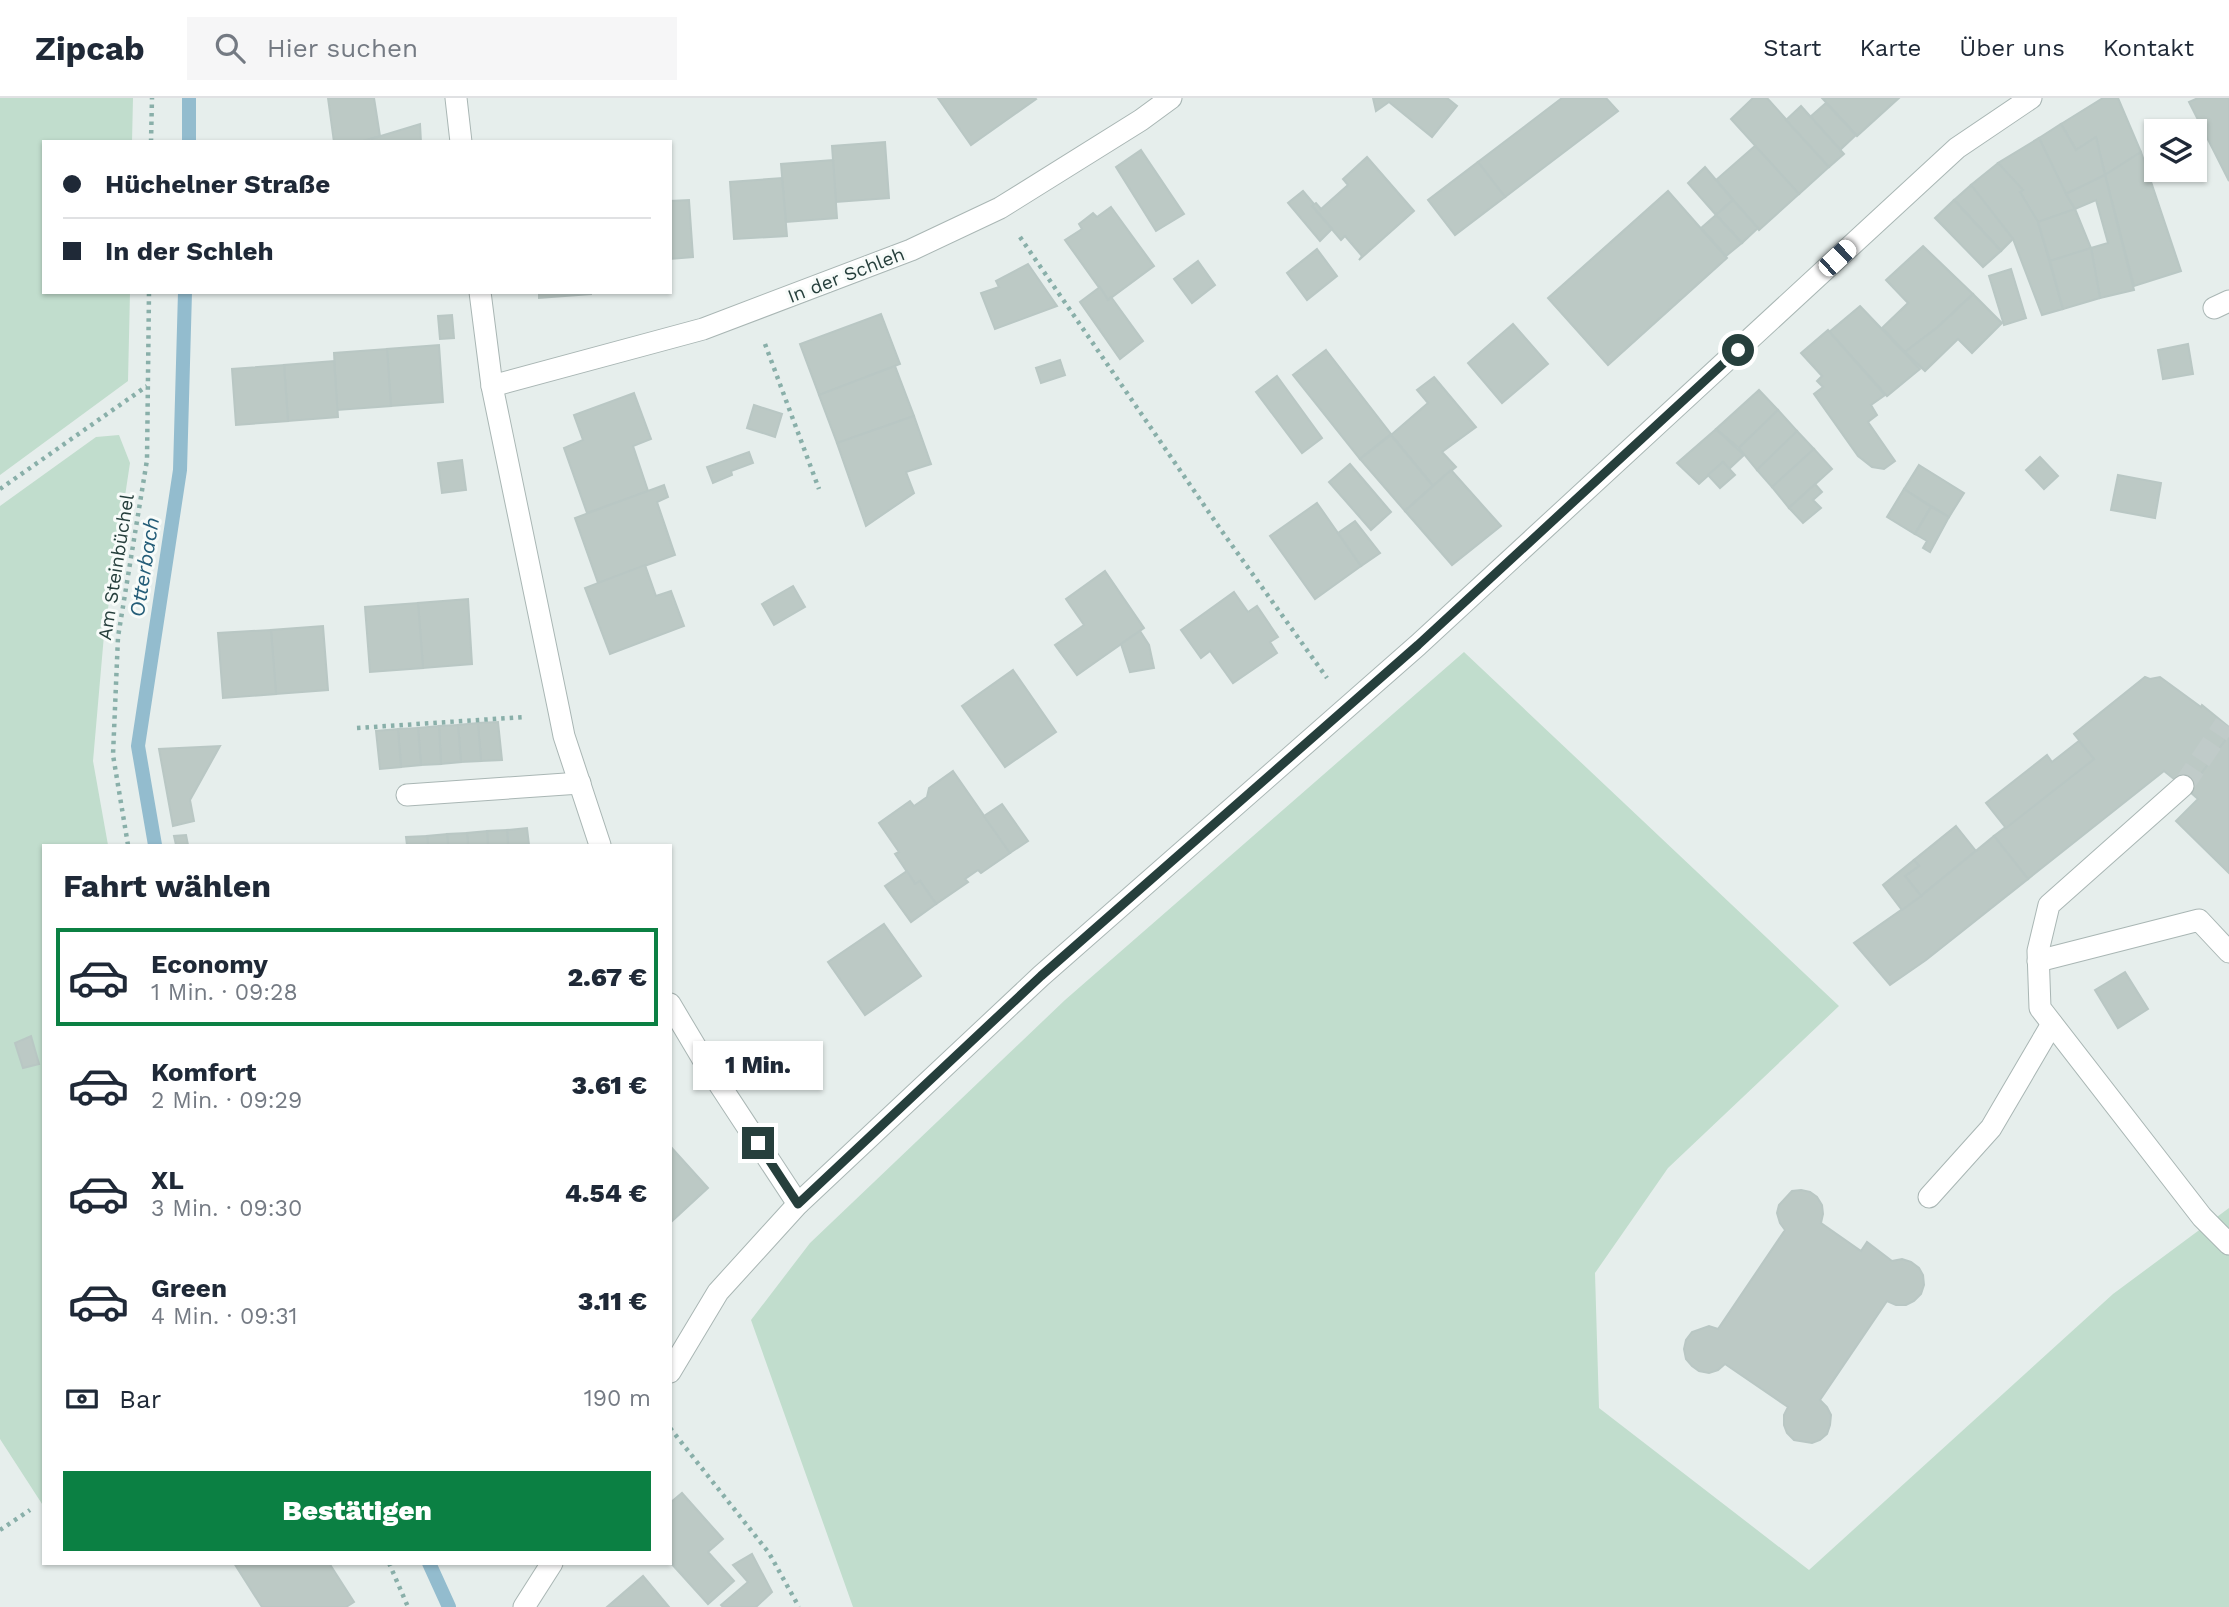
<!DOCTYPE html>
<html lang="de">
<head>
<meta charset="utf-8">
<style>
  :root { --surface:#fff; --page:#f6f6f7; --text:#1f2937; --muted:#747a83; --line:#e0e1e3; --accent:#0b8043 }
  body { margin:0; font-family:"Work Sans",sans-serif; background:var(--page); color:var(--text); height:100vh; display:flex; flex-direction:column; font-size:26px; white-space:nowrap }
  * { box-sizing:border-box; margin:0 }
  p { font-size:23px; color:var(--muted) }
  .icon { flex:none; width:38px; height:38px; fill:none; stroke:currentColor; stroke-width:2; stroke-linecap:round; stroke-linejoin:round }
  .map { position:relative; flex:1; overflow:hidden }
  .panel { position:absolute; left:42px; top:746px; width:630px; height:721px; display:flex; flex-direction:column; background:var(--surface); border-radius:0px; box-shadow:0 2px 5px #0004 }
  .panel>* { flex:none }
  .banner { position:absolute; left:42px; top:42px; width:630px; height:154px; border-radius:0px; box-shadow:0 2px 5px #0004; display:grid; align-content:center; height:154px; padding:0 21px; background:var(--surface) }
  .buttons { position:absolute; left:2144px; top:21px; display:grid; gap:14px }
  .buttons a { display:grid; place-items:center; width:63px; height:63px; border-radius:0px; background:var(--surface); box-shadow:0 2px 5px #0004; font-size:35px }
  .end { position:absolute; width:32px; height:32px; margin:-16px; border:9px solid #263f3c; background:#fff; box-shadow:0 0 0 4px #fff }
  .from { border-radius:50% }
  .bubble { position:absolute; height:49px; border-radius:0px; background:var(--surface); box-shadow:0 2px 5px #0004; font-size:23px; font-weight:800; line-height:49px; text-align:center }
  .car { position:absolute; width:21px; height:42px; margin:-21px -10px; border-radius:9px; box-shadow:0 0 5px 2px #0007; background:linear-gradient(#fff 24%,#345 0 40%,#fff 0 76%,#345 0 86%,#fff 0) }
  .banner b { display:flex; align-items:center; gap:24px; height:66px; font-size:26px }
  .banner b+b { border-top:2px solid var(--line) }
  .banner i { width:18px; height:18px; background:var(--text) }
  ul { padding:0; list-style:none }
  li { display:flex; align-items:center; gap:21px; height:98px; margin:0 14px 10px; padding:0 7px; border:4px solid transparent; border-radius:0px }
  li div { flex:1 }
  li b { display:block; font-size:26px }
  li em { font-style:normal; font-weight:800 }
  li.selected { border-color:var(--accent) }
  li>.icon { width:63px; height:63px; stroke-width:1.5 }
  h2 { padding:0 21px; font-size:32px; line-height:84px }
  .pay { display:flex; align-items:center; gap:18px; height:77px; padding:0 21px; font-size:26px }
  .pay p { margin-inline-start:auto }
  .primary-button { display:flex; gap:14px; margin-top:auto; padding:14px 21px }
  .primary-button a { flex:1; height:80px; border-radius:0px; background:var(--accent); color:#fff; font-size:28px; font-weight:800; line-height:80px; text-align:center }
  header { display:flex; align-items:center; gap:42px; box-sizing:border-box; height:98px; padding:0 35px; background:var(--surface); border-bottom:2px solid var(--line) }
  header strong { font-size:33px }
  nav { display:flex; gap:38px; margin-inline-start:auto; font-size:24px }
  .search { width:490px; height:63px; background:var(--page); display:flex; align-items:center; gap:18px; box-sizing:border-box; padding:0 24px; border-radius:0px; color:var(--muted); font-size:26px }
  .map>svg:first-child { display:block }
  .green { fill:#c1ddcd }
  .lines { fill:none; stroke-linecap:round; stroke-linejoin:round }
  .stream { stroke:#93bcce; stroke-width:14 }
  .building { fill:#bcc9c5; stroke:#b9c7c4; stroke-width:2 }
  .minor-tunnel { stroke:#c0cbc9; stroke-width:21; stroke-dasharray:21 10; stroke-linecap:butt }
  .minor-casing { stroke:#a9b6b4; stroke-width:23 }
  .path { stroke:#89afa9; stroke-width:4.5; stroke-dasharray:3.5 5; stroke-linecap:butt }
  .minor { stroke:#fff; stroke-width:21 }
  .route { stroke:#263f3c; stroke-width:9 }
  .labels { text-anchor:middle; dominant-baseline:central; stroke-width:6; stroke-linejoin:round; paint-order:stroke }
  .street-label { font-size:19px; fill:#263f3c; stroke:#f7fbf9 }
  .water-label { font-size:21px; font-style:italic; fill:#245d78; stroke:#f7fbf9 }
</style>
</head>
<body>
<header>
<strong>Zipcab</strong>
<div class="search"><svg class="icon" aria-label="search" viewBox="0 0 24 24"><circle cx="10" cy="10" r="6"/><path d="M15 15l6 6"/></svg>Hier suchen</div>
<nav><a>Start</a><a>Karte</a><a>Über uns</a><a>Kontakt</a></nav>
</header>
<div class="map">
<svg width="2229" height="1509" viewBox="0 0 2229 1509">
  <rect width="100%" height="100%" fill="#e6eeec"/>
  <g class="green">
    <polygon points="0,0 133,0 132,44 44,44 44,194 130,194 128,283 0,377"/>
    <polygon points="119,337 130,365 104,537 93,663 108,747 44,747 44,1409 0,1341 0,408 96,339"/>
    <polygon points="1464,554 1839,908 1668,1070 1595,1175 1599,1310 1809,1472 2113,1196 2229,1110 2229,1509 853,1509 751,1222 810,1145 1065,902"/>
  </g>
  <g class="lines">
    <g class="stream">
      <polyline points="189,44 189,0"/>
      <polyline points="155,747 138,648 180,372 185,194"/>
      <polyline points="429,1465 449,1509"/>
    </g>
  </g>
  <g class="building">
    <polygon points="328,0 374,0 380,38 359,44 334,44"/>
    <polygon points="938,0 1035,0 1036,1 971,47"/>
    <polygon points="1373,0 1447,0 1457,8 1432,39 1389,4 1376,13"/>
    <polygon points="1562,0 1606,0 1618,13 1505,99 1478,64"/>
    <polygon points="1753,0 1767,0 1829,69 1799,96 1731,21"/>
    <polygon points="1822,0 1899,0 1857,38"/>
    <polygon points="2103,0 2118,0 2141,54 2105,77 2096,39 2076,52 2061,26"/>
    <polygon points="2198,0 2229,0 2229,83 2189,4"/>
    <polygon points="1826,5 1856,37 1840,52 1810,19"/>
    <polygon points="1801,8 1844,56 1829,69 1786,22"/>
    <polygon points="420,26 421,44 372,44 371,41"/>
    <polygon points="2061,26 2076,52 2096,39 2105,77 2066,96 2039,40"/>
    <polygon points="2039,40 2066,96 2075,111 2038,124 2020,94 2023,92 1998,65"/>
    <polygon points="885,44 889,100 836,104 832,48"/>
    <polygon points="1755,48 1799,96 1759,132 1716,82"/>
    <polygon points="1141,52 1184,116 1156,133 1116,69"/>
    <polygon points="2141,54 2181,173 2134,188 2105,77"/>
    <polygon points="1367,59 1414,113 1359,162 1362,158 1345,138 1341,142 1312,108 1316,105 1321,111 1348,87 1343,81"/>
    <polygon points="833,62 837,120 786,124 781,66"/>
    <polygon points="1478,64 1505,99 1455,137 1428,102"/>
    <polygon points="1998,65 2023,92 2020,94 2038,124 2063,211 2042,217 2013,141 1971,87"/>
    <polygon points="1705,69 1733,102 1716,117 1688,85"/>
    <polygon points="2105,77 2134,192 2100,200 2091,150 2108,145 2096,102 2075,111 2066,96"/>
    <polygon points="782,80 787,138 734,141 730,84"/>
    <polygon points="1971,87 2013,141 2001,153 1954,102"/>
    <polygon points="1303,93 1314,106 1312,108 1332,131 1320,143 1288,105"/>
    <polygon points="1668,93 1727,160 1608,267 1548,200"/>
    <polygon points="689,102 693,159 670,161 670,103"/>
    <polygon points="1733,102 1758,130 1742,145 1716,117"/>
    <polygon points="1954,102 2001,153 1983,169 1935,120"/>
    <polygon points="1111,109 1154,168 1108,202 1065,142 1082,131 1079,126 1093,115 1097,119"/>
    <polygon points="2075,111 2091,150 2050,163 2038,124"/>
    <polygon points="1716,117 1742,145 1726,158 1701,130"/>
    <polygon points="1923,148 1973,196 1938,229 1905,254 1882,230 1908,205 1886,182"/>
    <polygon points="2091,150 2100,200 2063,211 2050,163"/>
    <polygon points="1317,151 1337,178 1307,202 1287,175"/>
    <polygon points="1198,163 1215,187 1192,205 1174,181"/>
    <polygon points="1028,166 1057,208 995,231 981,195 999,189 996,183"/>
    <polygon points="2011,171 2026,220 2004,227 1989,178"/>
    <polygon points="1100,189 1108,202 1111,199 1143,243 1120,261 1080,204"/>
    <polygon points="539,194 591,194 591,196 539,200"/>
    <polygon points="1973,196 2002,225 1972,255 1958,241 1925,273 1905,254 1938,229"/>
    <polygon points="1860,208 1920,271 1887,298 1829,234"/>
    <polygon points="881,216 900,266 819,297 800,246"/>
    <polygon points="452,217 454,240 440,241 438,218"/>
    <polygon points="1513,226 1548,266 1502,305 1468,265"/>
    <polygon points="1828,232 1885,297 1871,307 1877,317 1868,324 1895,363 1884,371 1872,369 1858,358 1814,296 1823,289 1817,283 1822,278 1801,255"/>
    <polygon points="2188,246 2193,276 2163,281 2158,252"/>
    <polygon points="439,247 443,304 391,308 387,251"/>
    <polygon points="387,251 391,308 337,312 334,255"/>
    <polygon points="1326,252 1391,336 1360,361 1293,277"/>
    <polygon points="1060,262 1065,277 1041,285 1036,270"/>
    <polygon points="334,263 338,319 288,323 284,267"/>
    <polygon points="284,267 288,323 236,327 232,271"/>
    <polygon points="895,268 914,318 837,345 819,297"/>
    <polygon points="1277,278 1322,340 1302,355 1256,294"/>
    <polygon points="1434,279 1476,329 1442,354 1456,369 1433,388 1391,337 1428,305 1417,292"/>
    <polygon points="1759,292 1778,312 1739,350 1716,331"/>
    <polygon points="634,295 651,341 633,348 648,393 587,415 564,350 583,342 574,317"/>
    <polygon points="754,307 782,316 775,339 747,330"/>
    <polygon points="1778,312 1797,333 1757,372 1739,350"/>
    <polygon points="914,318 931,366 906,374 914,395 866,428 837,345"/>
    <polygon points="1716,331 1744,357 1729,371 1723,364 1699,386 1677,365"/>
    <polygon points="1797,333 1814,351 1772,389 1757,372"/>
    <polygon points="1391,337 1433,388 1405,413 1360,361"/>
    <polygon points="1814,351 1832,371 1789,410 1772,389"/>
    <polygon points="749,354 753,365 731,373 732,377 713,385 707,369"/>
    <polygon points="2040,359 2058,378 2044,391 2026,372"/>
    <polygon points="462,362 466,392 442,395 438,365"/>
    <polygon points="1723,364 1735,377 1720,390 1708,377"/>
    <polygon points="1350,366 1391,414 1371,432 1329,384"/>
    <polygon points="1919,367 1964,395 1949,419 1904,391"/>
    <polygon points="1451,372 1501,428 1452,467 1405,413"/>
    <polygon points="2118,377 2161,385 2155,420 2111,412"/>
    <polygon points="1815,386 1822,394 1813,402 1821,410 1803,425 1789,410"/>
    <polygon points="664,387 668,399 657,404 675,457 598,485 575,420"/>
    <polygon points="1904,391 1931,409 1915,436 1887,419"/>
    <polygon points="1317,405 1361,468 1315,501 1270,438"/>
    <polygon points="1931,409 1949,419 1930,454 1923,450 1927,443 1915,436"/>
    <polygon points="1355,423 1380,455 1361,468 1338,435"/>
    <polygon points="645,467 656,498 671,493 684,528 610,556 585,490"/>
    <polygon points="1105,473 1144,530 1077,577 1055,547 1084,527 1066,501"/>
    <polygon points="793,488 805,509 774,527 762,506"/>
    <polygon points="1234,494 1248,514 1257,508 1278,539 1270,544 1277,555 1233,585 1210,553 1201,560 1181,532"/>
    <polygon points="468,501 472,566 423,570 418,505"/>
    <polygon points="418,505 423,570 370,574 365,509"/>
    <polygon points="323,528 328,592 276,596 271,532"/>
    <polygon points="271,532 276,596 223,600 218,535"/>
    <polygon points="1140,533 1149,547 1154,570 1130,574 1121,546"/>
    <polygon points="1013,572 1056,634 1005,669 962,608"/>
    <polygon points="2145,579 2150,581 2160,579 2201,609 2202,607 2229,629 2229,637 2189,693 2164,673 2028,781 1994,738 2094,661 2074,636"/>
    <polygon points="498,624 502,662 481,663 478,625"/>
    <polygon points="478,625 481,663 461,664 458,627"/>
    <polygon points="458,627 461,664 441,666 439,628"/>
    <polygon points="439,628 441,666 421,667 418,630"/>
    <polygon points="418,630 421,667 401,669 398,631"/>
    <polygon points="398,631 401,669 380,671 376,633"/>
    <polygon points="2229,637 2229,775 2176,723 2198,701 2189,693"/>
    <polygon points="2079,643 2094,661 2006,730 1986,705 2047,657 2052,664"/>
    <polygon points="220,648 190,702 194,723 173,728 159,651"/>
    <polygon points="953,673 1010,755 981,775 978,772 965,781 968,784 936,806 920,783 915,786 895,756 899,754 879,725 910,703 914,708 927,699 929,690"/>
    <polygon points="1002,706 1028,743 1010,755 984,718"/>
    <polygon points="1956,728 1976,753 1921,798 1905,778 1919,768 1914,762"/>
    <polygon points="527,730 529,747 508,747 507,732"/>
    <polygon points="507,732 508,747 488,747 487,733"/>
    <polygon points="487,733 488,747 468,747 467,735"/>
    <polygon points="467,735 468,747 448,747 447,736"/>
    <polygon points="447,736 448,747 428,747 427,738"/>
    <polygon points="186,737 188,747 176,747 174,738"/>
    <polygon points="427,738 428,747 407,747 406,739"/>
    <polygon points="1994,738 2028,781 1926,862 1890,887 1854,845 1921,798"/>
    <polygon points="1914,762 1919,768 1905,778 1921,798 1902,812 1883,787"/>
    <polygon points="907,773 915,786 920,783 936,806 911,824 885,788"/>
    <polygon points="884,826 921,878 865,917 828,864"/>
    <polygon points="2125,874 2148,911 2118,930 2095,892"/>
    <polygon points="31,938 39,966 23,970 15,945"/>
    <polygon points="670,1048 708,1090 670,1125"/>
    <polygon points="1801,1092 1810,1094 1817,1099 1822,1107 1823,1116 1821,1125 1861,1153 1867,1144 1892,1163 1902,1161 1911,1164 1919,1170 1923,1177 1924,1187 1921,1196 1914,1203 1906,1207 1896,1207 1887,1203 1820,1302 1827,1309 1831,1317 1830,1327 1827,1336 1820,1342 1812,1345 1794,1342 1787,1335 1784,1327 1784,1317 1788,1309 1725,1266 1718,1272 1709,1275 1699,1273 1692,1268 1686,1261 1684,1251 1686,1242 1692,1234 1709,1228 1718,1231 1785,1132 1780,1125 1777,1115 1779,1107 1792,1093"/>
    <polygon points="682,1395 723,1441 708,1454 734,1483 708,1506 670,1464 670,1405"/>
    <polygon points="752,1456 772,1494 756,1509 723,1509 721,1507 748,1484 733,1467"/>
    <polygon points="234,1465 329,1465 354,1504 346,1509 262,1509"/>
    <polygon points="643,1478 669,1509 607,1509"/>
  </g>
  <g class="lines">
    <polyline class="minor-tunnel" points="2183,688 2225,626"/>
    <defs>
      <g id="minor">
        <polyline points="456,0 461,44"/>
        <polyline points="480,194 492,288 559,613 564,638 600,747"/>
        <polyline points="2214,210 2229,203"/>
        <polyline points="492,288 703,231 911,152 1000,110 1141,22 1171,0"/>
        <polyline points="2183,688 2049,807 2038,853 2040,910 2202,1119 2229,1146"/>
        <polyline points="407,697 580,685"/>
        <polyline points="2038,863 2199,822 2229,854"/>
        <polyline points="670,906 704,963 798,1106"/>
        <polyline points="1929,1099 1991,1030 2052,926"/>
        <polyline points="670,1274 718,1194 798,1106 1041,878 1418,547 1957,50 2031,0"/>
        <polyline points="524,1509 552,1465"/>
      </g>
    </defs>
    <use href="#minor" class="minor-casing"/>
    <g class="path">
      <polyline points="151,44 152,0"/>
      <polyline points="1020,139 1221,432 1327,580"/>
      <polyline points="765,246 819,391"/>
      <polyline points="0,391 147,288"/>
      <polyline points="357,630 524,619"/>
      <polyline points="128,747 113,657 118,539 147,362 149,194"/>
      <polyline points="670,1330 769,1455 799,1509"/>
      <polyline points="0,1432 30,1412"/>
      <polyline points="389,1465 408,1509"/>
    </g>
    <use href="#minor" class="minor"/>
  </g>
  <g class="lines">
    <polyline class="route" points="758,1045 798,1106 1041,878 1418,547 1738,252"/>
  </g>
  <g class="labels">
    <g class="street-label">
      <text transform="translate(846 177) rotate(-21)">In der Schleh</text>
      <text transform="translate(116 469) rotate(-81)">Am Steinbüchel</text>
    </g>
    <g class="water-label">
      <text transform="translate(144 469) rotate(-81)">Otterbach</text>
    </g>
  </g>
</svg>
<div class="buttons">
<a><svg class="icon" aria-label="layers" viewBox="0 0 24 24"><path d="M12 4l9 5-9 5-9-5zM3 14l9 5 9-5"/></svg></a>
</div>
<i class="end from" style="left:1738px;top:252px"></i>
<i class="end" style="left:758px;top:1045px"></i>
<div class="bubble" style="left:693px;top:943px;width:130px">1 Min.</div>
<i class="car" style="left:1837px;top:160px;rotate:47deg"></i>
<div class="banner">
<b><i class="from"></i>Hüchelner Straße</b>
<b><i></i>In der Schleh</b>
</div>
<section class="panel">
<h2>Fahrt wählen</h2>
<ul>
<li class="selected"><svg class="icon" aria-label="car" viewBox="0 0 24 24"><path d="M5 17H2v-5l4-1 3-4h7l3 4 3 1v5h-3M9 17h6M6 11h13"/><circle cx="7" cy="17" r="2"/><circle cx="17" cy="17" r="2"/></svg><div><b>Economy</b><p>1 Min. · 09:28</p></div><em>2.67 €</em></li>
<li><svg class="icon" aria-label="car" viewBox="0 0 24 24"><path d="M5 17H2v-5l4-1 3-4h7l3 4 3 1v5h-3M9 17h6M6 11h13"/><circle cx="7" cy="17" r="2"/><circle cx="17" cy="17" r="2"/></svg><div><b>Komfort</b><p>2 Min. · 09:29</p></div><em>3.61 €</em></li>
<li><svg class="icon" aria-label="car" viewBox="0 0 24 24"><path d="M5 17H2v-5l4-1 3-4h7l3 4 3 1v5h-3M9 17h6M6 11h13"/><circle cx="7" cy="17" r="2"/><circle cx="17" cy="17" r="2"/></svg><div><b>XL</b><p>3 Min. · 09:30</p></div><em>4.54 €</em></li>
<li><svg class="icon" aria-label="car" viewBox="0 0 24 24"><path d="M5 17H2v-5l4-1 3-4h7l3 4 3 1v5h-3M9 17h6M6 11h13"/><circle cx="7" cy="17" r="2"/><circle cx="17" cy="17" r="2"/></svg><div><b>Green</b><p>4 Min. · 09:31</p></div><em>3.11 €</em></li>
</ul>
<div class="pay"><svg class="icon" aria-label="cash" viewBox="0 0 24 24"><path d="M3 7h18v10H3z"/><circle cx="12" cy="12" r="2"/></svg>Bar<p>190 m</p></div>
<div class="primary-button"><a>Bestätigen</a></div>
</section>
</div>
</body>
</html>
